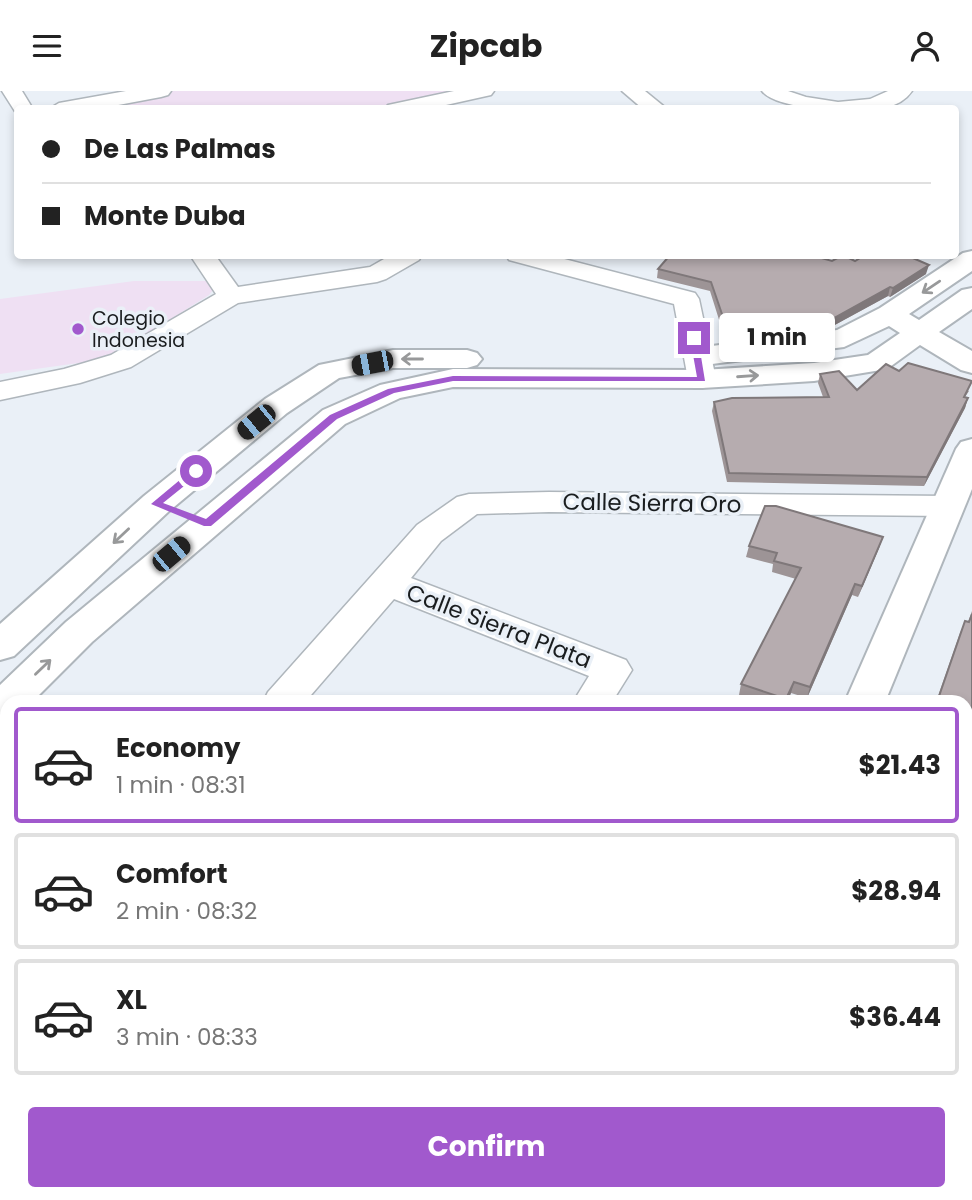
<!DOCTYPE html>
<html lang="en">
<head>
<meta charset="utf-8">
<style>
  :root { --surface:#fff; --page:#f2f2f2; --text:#222; --muted:#767676; --line:#e0e0e0; --accent:#a159cd }
  body { margin:0; font-family:Poppins,sans-serif; background:var(--page); color:var(--text); height:100vh; display:flex; flex-direction:column; font-size:26px; white-space:nowrap }
  * { box-sizing:border-box; margin:0 }
  p { font-size:23px; color:var(--muted) }
  .icon { flex:none; width:38px; height:38px; fill:none; stroke:currentColor; stroke-width:2; stroke-linecap:round; stroke-linejoin:round }
  .map { position:relative; flex:1; overflow:hidden }
  .sheet { position:absolute; left:0px; top:604px; width:973px; height:506px; display:flex; flex-direction:column; background:var(--surface); border-radius:21px 21px 0 0; box-shadow:0 4px 10px #0003 }
  .sheet>* { flex:none }
  .banner { position:absolute; left:14px; top:14px; width:945px; height:154px; border-radius:7px; box-shadow:0 4px 10px #0003; display:grid; align-content:center; height:154px; padding:0 28px; background:var(--surface) }
  .end { position:absolute; width:32px; height:32px; margin:-16px; border:9px solid #a159cd; background:#fff; box-shadow:0 0 0 4px #fff }
  .from { border-radius:50% }
  .bubble { position:absolute; height:49px; border-radius:7px; background:var(--surface); box-shadow:0 4px 10px #0003; font-size:23px; font-weight:700; line-height:49px; text-align:center }
  .car { position:absolute; width:21px; height:42px; margin:-21px -10px; border-radius:9px; box-shadow:0 0 5px 2px #0007; background:linear-gradient(#222 24%,#8ab4d8 0 40%,#222 0 76%,#8ab4d8 0 86%,#222 0) }
  .banner b { display:flex; align-items:center; gap:24px; height:66px; font-size:26px }
  .banner b+b { border-top:2px solid var(--line) }
  .banner i { width:18px; height:18px; background:var(--text) }
  ul { padding:12px 0 0; list-style:none }
  li { display:flex; align-items:center; gap:21px; height:116px; margin:0 14px 10px; padding:0 14px; border:4px solid var(--line); border-radius:7px }
  li div { flex:1 }
  li b { display:block; font-size:26px }
  li em { font-style:normal; font-weight:700 }
  li.current { border-color:var(--accent) }
  li>.icon { width:63px; height:63px; stroke-width:1.5 }
  .button { display:flex; gap:14px; margin-top:auto; padding:14px 28px }
  .button a { flex:1; height:80px; border-radius:7px; background:var(--accent); color:#fff; font-size:28px; font-weight:700; line-height:80px; text-align:center }
  header { display:flex; justify-content:space-between; align-items:center; height:91px; padding:0 28px; background:var(--surface); font-size:32px; font-weight:700 }
  .map>svg:first-child { display:block }
  .education { fill:#efe0f3 }
  .green { fill:#c7e3d5 }
  .lines { fill:none; stroke-linecap:round; stroke-linejoin:round }
  .minor-casing { stroke:#afb6bc; stroke-width:3 }
  .tertiary-casing { stroke:#afb6bc; stroke-width:4 }
  .minor { fill:#fff; fill-rule:evenodd }
  .tertiary { fill:#fff; fill-rule:evenodd }
  .wall { fill:#9d9496 }
  .shaded-wall { fill:#7f787a }
  .building { fill:#b6acaf; stroke:#7f787a; stroke-width:2 }
  .oneway { stroke:#98999a }
  .route { fill:#a159cd }
  .poi-dot { fill:#a159cd; stroke:#eaf0f7; stroke-width:2.5 }
  .labels { text-anchor:middle; dominant-baseline:central; stroke-width:7; stroke-linejoin:round; paint-order:stroke }
  .far-poi-label { font-size:19px; fill:#1a1d1f; stroke:#eaf0f7; text-anchor:start }
  .street-label { font-size:23px; fill:#1a1d1f; stroke:#eaf0f7 }
</style>
</head>
<body>
<header><svg class="icon" aria-label="menu" viewBox="0 0 24 24"><path d="M4 6h16M4 12h16M4 18h16"/></svg>Zipcab<svg class="icon" aria-label="person" viewBox="0 0 24 24"><circle cx="12" cy="8" r="4"/><path d="M4 21q1-7 8-7t8 7"/></svg></header>
<div class="map">
<svg width="972" height="1109" viewBox="0 0 972 1109">
  <rect width="100%" height="100%" fill="#eaf0f7"/>
  <g class="education">
    <polygon points="171,0 468,0 377,18 69,18"/>
    <polygon points="134,190 220,190 209,204 107,268 0,283 0,208"/>
  </g>
  <polygon class="green" points="972,923 972,1109 924,1109 926,1103 966,1102 966,946"/>
  <g class="lines">
    <defs>
      <g id="minor">
        <polygon points="2,0 22,0 33,18 18,18 16,22"/>
        <polygon points="126,0 171,0 168,4 161,6 97,18 49,18 59,12"/>
        <polygon points="454,0 494,0 491,4 428,18 385,18 388,14"/>
        <polygon points="622,0 645,0 667,18 643,18"/>
        <path d="M762 0H788L806 6 838 11 870 8 888 0H912C906 9 895 15 884 17 861 22 777 20 762 0Z"/>
        <polygon points="190,164 215,164 238,196 370,176 391,164 422,164 419,169 386,188 377,191 238,212 131,276 80,292 0,309 0,291 64,278 111,264 216,203"/>
        <polygon points="506,164 549,164 695,202 699,208 716,288 712,294 702,297 692,294 688,288 674,213 509,169"/>
        <polygon points="549,401 948,405 960,408 964,415 960,422 948,425 549,421 477,423 441,450 411,487 626,569 632,579 612,611 573,611 589,585 394,508 305,611 263,611 268,601 417,434 457,406 469,403"/>
        <polygon points="0,616 7,618 7,649 0,647"/>
        <polygon points="7,883 7,933 0,936 0,886"/>
        <rect x="294" y="1102" width="54" height="7"/>
      </g>
      <g id="tertiary">
        <polygon points="972,160 972,180 909,223 919,229 962,199 972,197 972,218 939,241 972,260 972,282 961,279 920,254 887,278 814,290 702,297 453,296 400,307 345,333 92,551 32,611 7,611 7,631 0,633 0,594 66,531 323,319 380,294 453,278 702,279 814,272 868,264 900,242 889,235 844,256 712,273 702,270 697,264 702,258 712,255 837,239 880,217 963,162"/>
        <polygon points="393,259 467,259 477,262 482,268 477,274 467,277 393,277 339,287 287,322 168,421 14,565 0,569 0,533 144,405 265,308 319,274"/>
        <polygon points="972,348 972,398 885,611 845,611 956,358 961,351"/>
        <polygon points="628,1102 684,1102 681,1109 625,1109"/>
      </g>
    </defs>
    <use href="#minor" class="minor-casing"/>
    <use href="#tertiary" class="tertiary-casing"/>
    <use href="#minor" class="minor"/>
    <use href="#tertiary" class="tertiary"/>
  </g>
  <g class="wall">
    <polygon points="832,170 926,183 890,206 888,205 831,236 754,238 753,234 721,235 710,200 657,187 658,178"/>
    <polygon points="899,280 969,300 965,306 968,307 965,317 924,395 727,391 712,320 714,311 823,306 818,292 820,283 857,299"/>
    <polygon points="883,446 879,457 858,506 852,504 807,607 791,602 787,611 758,611 739,604 741,593 796,488 772,481 773,473 746,466 749,455"/>
    <polygon points="972,520 972,817 966,611 936,611 960,542 965,530 968,531"/>
  </g>
  <g class="shaded-wall">
    <polygon points="929,174 926,183 890,206 893,197"/>
    <polygon points="890,196 888,205 831,236 834,227"/>
    <polygon points="968,307 965,317 924,395 927,386"/>
    <polygon points="883,446 879,457 858,506 862,495"/>
    <polygon points="855,493 852,504 807,607 810,596"/>
    <polygon points="794,591 791,602 787,611 785,611"/>
  </g>
  <g class="building">
    <polygon points="670,164 811,164 832,170 843,164 855,170 865,164 906,164 929,174 893,197 890,196 834,227 755,229 754,225 723,226 711,191 658,178"/>
    <polygon points="908,272 972,290 964,306 968,307 927,386 729,382 714,311 732,307 829,306 820,283 839,280 857,299 886,273 899,280"/>
    <polygon points="765,415 776,415 883,446 862,495 855,493 810,596 794,591 786,608 741,593 801,477 774,470 777,462 749,455"/>
    <polygon points="972,523 972,817 966,838 966,611 937,611 965,530 969,531"/>
  </g>
  <defs><path id="oneway-shaft" d="M-6 0H5M1.5-3L5.5 0L1.5 3" fill="none" stroke-width="1.6" stroke-linecap="round" stroke-linejoin="round" transform="scale(1.75)"/></defs>
  <g class="oneway">
    <use href="#oneway-shaft" transform="translate(931 196) rotate(146)"/>
    <use href="#oneway-shaft" transform="translate(412 268) rotate(180)"/>
    <use href="#oneway-shaft" transform="translate(748 285) rotate(-4)"/>
    <use href="#oneway-shaft" transform="translate(121 445) rotate(137)"/>
    <use href="#oneway-shaft" transform="translate(43 576) rotate(-44)"/>
  </g>
  <polygon class="route" points="694,244 698,247 705,290 453,290 394,302 337,328 211,435 204,435 151,413 193,378 199,378 199,383 163,412 206,428 330,324 388,298 453,285 697,286 690,247"/>
  <circle class="poi-dot" cx="78" cy="238" r="7"/>
  <g class="labels">
    <g class="far-poi-label">
      <text x="92" y="227">Colegio<tspan x="92" dy="22">Indonesia</tspan></text>
    </g>
    <g class="street-label">
      <text transform="translate(652 412) rotate(1)">Calle Sierra Oro</text>
      <text transform="translate(499 535) rotate(21)">Calle Sierra Plata</text>
    </g>
  </g>
</svg>
<i class="end from" style="left:196px;top:380px"></i>
<i class="end" style="left:694px;top:247px"></i>
<div class="bubble" style="left:719px;top:222px;width:116px">1 min</div>
<i class="car" style="left:372px;top:272px;rotate:259deg"></i>
<i class="car" style="left:256px;top:331px;rotate:231deg"></i>
<i class="car" style="left:171px;top:463px;rotate:50deg"></i>
<div class="banner">
<b><i class="from"></i>De Las Palmas</b>
<b><i></i>Monte Duba</b>
</div>
<section class="sheet">
<ul>
<li class="current"><svg class="icon" aria-label="car" viewBox="0 0 24 24"><path d="M5 17H2v-5l4-1 3-4h7l3 4 3 1v5h-3M9 17h6M6 11h13"/><circle cx="7" cy="17" r="2"/><circle cx="17" cy="17" r="2"/></svg><div><b>Economy</b><p>1 min · 08:31</p></div><em>$21.43</em></li>
<li><svg class="icon" aria-label="car" viewBox="0 0 24 24"><path d="M5 17H2v-5l4-1 3-4h7l3 4 3 1v5h-3M9 17h6M6 11h13"/><circle cx="7" cy="17" r="2"/><circle cx="17" cy="17" r="2"/></svg><div><b>Comfort</b><p>2 min · 08:32</p></div><em>$28.94</em></li>
<li><svg class="icon" aria-label="car" viewBox="0 0 24 24"><path d="M5 17H2v-5l4-1 3-4h7l3 4 3 1v5h-3M9 17h6M6 11h13"/><circle cx="7" cy="17" r="2"/><circle cx="17" cy="17" r="2"/></svg><div><b>XL</b><p>3 min · 08:33</p></div><em>$36.44</em></li>
</ul>
<div class="button"><a>Confirm</a></div>
</section>
</div>
</body>
</html>
